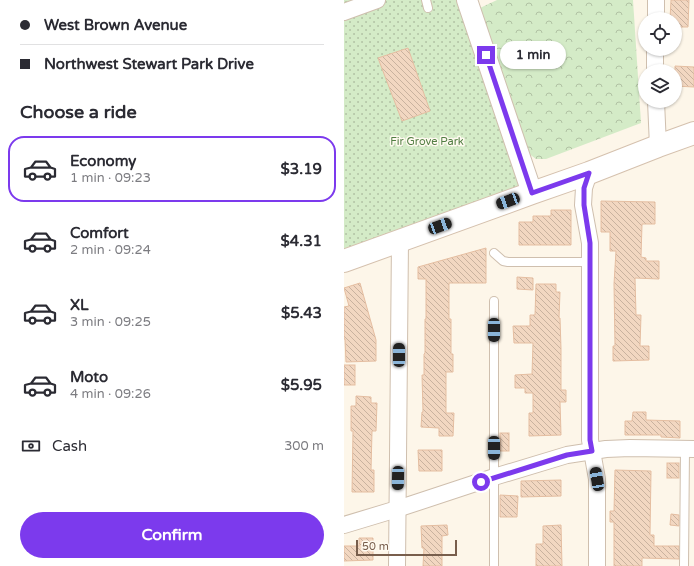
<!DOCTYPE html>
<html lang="en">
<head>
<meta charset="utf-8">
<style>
  :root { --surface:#fff; --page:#f7f7f7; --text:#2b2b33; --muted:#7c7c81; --line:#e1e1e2; --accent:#7c3aed }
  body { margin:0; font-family:"Varela Round",sans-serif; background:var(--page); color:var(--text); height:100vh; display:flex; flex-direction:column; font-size:15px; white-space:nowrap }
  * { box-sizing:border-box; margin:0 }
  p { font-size:13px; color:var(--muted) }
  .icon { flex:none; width:22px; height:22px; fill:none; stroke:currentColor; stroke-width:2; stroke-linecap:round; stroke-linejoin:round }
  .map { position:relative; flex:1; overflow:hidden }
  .sheet { display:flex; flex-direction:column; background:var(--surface); width:344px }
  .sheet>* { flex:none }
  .guide { display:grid; align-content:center; height:88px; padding:0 20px; background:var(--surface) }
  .controls { position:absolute; left:294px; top:12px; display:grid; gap:8px }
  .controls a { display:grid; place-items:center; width:44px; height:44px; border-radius:50%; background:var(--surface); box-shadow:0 1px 3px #0004; font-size:20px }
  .scale { position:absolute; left:12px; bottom:10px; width:101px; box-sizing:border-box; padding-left:4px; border:2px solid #785e4c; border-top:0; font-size:11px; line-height:14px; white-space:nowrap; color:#785e4c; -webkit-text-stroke:3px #fffaf0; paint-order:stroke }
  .end { position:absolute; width:18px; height:18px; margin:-9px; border:5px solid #7c3aed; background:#fff; box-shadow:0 0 0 2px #fff }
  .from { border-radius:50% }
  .bubble { position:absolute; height:28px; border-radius:14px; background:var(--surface); box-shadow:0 1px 3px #0004; font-size:13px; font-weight:800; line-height:28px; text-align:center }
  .car { position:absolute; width:12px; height:24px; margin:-12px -6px; border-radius:5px; box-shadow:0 0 3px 1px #0007; background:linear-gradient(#222 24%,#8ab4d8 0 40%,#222 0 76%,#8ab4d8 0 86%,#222 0) }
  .guide b { display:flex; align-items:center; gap:14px; height:38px; font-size:15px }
  .guide b+b { border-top:1px solid var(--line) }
  .guide i { width:10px; height:10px; background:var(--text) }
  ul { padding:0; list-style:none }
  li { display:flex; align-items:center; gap:12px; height:66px; margin:0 8px 6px; padding:0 12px; border:2px solid transparent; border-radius:16px }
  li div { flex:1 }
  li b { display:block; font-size:15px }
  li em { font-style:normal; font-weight:800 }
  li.active { border-color:var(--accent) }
  li>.icon { width:36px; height:36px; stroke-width:1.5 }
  h2 { padding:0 20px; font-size:18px; line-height:48px }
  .pay { display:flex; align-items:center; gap:10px; height:44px; padding:0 20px; font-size:15px }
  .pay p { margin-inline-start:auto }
  .cta { display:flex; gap:8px; margin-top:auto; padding:8px 20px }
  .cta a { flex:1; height:46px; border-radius:24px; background:var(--accent); color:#fff; font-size:16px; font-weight:800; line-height:46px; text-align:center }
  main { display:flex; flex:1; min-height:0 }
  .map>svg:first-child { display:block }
  .forest { fill:url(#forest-crowns) }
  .park { fill:url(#park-dots) }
  .building { fill:url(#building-back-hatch); stroke:#e5bea1 }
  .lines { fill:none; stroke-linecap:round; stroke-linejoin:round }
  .service-casing { stroke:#cfbfae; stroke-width:10 }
  .minor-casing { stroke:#cfbfae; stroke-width:18 }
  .tertiary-casing { stroke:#cfbfae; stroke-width:22 }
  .secondary-casing { stroke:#d5c1ae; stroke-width:24 }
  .service { stroke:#fff; stroke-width:8 }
  .minor { stroke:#fff; stroke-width:16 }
  .tertiary { stroke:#fff; stroke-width:20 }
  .secondary { stroke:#fff; stroke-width:22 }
  .route { stroke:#7c3aed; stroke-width:5 }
  .labels { text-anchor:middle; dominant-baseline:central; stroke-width:3; stroke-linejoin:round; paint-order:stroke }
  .park-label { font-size:11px; fill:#527e43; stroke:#fffaf0 }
</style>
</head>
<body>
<main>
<section class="sheet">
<div class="guide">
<b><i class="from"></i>West Brown Avenue</b>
<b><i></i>Northwest Stewart Park Drive</b>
</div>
<h2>Choose a ride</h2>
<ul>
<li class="active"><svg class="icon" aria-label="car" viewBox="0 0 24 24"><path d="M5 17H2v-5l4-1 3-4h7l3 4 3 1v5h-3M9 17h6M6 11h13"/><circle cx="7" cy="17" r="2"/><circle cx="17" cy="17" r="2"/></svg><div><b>Economy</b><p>1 min · 09:23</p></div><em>$3.19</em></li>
<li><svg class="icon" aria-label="car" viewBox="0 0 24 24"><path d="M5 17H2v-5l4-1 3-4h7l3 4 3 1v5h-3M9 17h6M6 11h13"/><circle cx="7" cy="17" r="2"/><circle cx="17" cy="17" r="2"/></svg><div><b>Comfort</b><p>2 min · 09:24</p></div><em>$4.31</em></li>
<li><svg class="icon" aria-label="car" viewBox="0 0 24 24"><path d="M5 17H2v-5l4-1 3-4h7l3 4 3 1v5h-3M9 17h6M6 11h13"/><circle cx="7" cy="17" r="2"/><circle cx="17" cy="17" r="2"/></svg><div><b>XL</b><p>3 min · 09:25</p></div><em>$5.43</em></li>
<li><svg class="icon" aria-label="car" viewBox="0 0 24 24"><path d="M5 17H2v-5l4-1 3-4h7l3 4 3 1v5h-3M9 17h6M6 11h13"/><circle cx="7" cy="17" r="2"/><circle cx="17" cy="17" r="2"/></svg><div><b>Moto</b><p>4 min · 09:26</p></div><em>$5.95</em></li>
</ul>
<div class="pay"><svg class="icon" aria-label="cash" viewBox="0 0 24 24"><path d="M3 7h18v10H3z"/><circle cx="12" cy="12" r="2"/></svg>Cash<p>300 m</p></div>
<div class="cta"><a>Confirm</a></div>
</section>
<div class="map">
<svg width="350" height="566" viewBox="0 0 350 566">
  <defs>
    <pattern id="forest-crowns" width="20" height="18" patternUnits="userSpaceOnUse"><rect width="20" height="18" fill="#d4ebc7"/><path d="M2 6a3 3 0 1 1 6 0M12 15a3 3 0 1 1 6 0" fill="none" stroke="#b1c2a4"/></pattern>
    <pattern id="park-dots" width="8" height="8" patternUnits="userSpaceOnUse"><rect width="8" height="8" fill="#d4ebc7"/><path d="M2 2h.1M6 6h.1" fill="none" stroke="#b1c2a4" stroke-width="1.8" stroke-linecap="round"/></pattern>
    <pattern id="building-back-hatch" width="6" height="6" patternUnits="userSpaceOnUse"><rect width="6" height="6" fill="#f2d7c1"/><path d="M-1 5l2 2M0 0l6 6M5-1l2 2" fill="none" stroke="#c9b29f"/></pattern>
  </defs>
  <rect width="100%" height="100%" fill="#fdf6e9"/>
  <polygon class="forest" points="153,0 289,0 297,123 202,159 192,159 184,153 136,8"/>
  <polygon class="park" points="0,0 125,0 188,193 0,261"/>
  <g class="building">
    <polygon points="327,0 345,0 344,27 331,27 331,19 326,19"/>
    <polygon points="64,48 86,111 58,121 34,58"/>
    <polygon points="331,66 350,67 350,87 331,86"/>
    <polygon points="257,201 311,202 311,224 298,224 297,257 302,258 302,261 315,261 315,279 291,278 292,315 297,315 296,346 305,346 305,360 269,361 269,346 271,346 270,284 272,251 266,251 266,232 257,232"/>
    <polygon points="207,210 227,210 227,245 175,245 175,222 189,222 189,216 207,216"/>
    <polygon points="142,248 142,283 105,283 105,319 107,319 107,354 109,354 109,372 102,372 102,413 110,413 109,436 95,436 95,428 77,427 78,412 79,412 78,375 80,375 80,354 81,353 81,319 82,319 82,279 74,279 74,267"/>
    <polygon points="173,277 189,278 189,290 173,289"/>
    <polygon points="16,283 32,340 32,361 2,362 1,339 0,339 0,307 5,306 0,288"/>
    <polygon points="192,284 212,284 212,292 216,292 215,318 216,318 217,349 217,390 222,390 222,402 216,402 217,435 185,436 185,413 189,413 189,393 181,393 181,388 171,388 171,375 188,374 189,343 170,343 169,326 186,326 186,315 191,315"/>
    <rect x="0" y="365" width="11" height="20"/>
    <polygon points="12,396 27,397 27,403 33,403 32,431 28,431 27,470 30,470 30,492 8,492 9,431 7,431 7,406 12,406"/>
    <polygon points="289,412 302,412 302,420 336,421 336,438 317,437 317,435 281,435 281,421 288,421"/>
    <rect x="156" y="433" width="9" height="18"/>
    <polygon points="74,450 98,450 98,471 75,471"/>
    <rect x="323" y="463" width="12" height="15"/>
    <polygon points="271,470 307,471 306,535 310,535 310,546 335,546 335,559 298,558 298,566 270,566 270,522 266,522 266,511 270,511"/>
    <polygon points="217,480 217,496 177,497 177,481"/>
    <polygon points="156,495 174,496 173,517 156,517"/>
    <polygon points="327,514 335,515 335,526 326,525"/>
    <polygon points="103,525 104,535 98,536 98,566 79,566 80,548 78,548 77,526"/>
    <polygon points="217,525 218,566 192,566 192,544 199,544 199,526"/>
    <polygon points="15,538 29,538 29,560 0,561 0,546 15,546"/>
  </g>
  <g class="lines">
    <defs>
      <g id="service">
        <polyline points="82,0 84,8"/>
        <polyline points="150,253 159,261 164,262 246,262"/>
        <polyline points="150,301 150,566"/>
        <polyline points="340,566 341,449"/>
      </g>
      <g id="minor">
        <polyline points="0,12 33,0"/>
        <polyline points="312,19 312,0"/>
        <polyline points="311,71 311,49"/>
        <polyline points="312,101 314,146"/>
        <polyline points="245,173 240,188 239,205 246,243 246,440 253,479 253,566"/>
        <polyline points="0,525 53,509 150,477 223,455 262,449 286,448 350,449"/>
        <polyline points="53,566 56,240"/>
      </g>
      <polyline id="tertiary" points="123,0 188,193"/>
      <polyline id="secondary" points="0,261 188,193 245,173 314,146 350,133"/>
    </defs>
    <use href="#service" class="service-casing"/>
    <use href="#minor" class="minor-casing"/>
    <use href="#tertiary" class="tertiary-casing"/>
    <use href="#secondary" class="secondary-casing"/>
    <use href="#service" class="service"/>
    <use href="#minor" class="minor"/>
    <use href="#tertiary" class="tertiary"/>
    <use href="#secondary" class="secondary"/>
  </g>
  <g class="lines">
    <polyline class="route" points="137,482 223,455 248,451 246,440 246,243 240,205 240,188 245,173 188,193 142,55"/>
  </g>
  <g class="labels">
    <g class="park-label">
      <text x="83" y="141">Fir Grove Park</text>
    </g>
  </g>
</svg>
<div class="controls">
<a><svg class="icon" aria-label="locate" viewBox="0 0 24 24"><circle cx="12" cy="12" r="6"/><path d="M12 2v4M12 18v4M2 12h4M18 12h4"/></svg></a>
<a><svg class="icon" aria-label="layers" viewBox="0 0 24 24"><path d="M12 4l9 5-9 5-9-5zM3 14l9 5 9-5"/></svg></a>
</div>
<div class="scale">50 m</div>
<i class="end from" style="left:137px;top:482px"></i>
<i class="end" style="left:142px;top:55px"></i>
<div class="bubble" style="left:156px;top:41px;width:66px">1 min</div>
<i class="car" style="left:164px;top:201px;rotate:250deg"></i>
<i class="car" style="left:96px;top:226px;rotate:70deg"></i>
<i class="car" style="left:150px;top:330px;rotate:180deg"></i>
<i class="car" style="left:55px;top:355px;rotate:0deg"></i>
<i class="car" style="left:150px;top:448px;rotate:180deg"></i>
<i class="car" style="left:54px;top:478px;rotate:181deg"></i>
<i class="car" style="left:253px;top:479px;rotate:350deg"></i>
</div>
</main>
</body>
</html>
